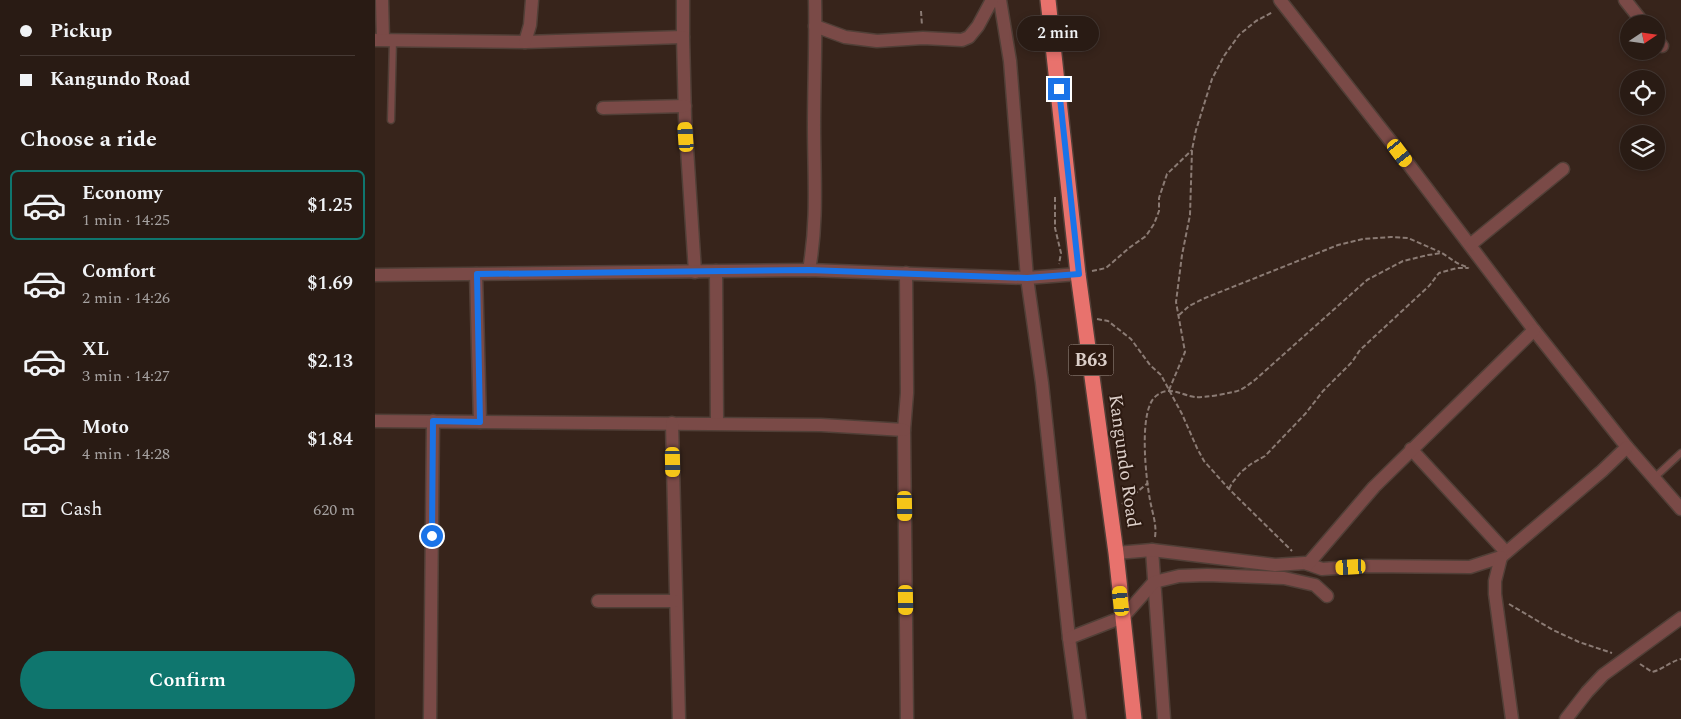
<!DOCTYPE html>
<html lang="en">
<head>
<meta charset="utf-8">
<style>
  :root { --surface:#291b14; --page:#31241d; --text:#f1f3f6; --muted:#a5a1a0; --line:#453934; --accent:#0f766e }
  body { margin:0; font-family:Spectral,serif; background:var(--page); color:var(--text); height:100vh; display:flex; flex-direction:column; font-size:19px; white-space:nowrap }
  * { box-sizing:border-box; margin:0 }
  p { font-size:16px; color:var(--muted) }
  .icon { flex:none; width:28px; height:28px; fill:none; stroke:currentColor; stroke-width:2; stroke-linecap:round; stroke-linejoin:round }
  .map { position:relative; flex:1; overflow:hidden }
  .panel { display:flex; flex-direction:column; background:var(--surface); width:375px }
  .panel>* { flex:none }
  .top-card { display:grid; align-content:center; height:110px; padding:0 20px; background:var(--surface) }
  .needle { width:32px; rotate:77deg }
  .buttons { position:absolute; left:1245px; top:15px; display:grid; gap:10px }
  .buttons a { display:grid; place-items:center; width:45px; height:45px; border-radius:50%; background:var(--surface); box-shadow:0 2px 8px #0003,0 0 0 1px var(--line); font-size:25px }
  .end { position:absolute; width:22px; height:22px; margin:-11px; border:6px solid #1a73e8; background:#fff; box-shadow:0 0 0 2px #fff }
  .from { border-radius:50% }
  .bubble { position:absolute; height:35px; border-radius:18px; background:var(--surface); box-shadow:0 2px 8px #0003,0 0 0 1px var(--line); font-size:16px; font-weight:600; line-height:35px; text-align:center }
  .car { position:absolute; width:15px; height:30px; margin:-15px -8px; border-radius:6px; box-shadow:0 0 4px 1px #0007; background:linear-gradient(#f5c518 24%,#345 0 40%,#f5c518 0 76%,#345 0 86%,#f5c518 0) }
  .top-card b { display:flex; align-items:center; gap:18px; height:48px; font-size:19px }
  .top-card b+b { border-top:1px solid var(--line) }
  .top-card i { width:12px; height:12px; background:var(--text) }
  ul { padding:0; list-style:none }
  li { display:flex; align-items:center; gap:15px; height:70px; margin:0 10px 8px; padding:0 10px; border:2px solid transparent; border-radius:8px }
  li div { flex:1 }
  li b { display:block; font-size:19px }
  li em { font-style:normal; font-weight:600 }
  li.active { border-color:var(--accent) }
  li>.icon { width:45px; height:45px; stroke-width:1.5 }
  h2 { padding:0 20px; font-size:22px; line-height:60px }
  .pay { display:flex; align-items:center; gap:12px; height:55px; padding:0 20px; font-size:19px }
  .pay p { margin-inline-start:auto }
  .button { display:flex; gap:10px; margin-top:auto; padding:10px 20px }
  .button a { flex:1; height:58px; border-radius:30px; background:var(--accent); color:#fff; font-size:20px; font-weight:600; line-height:58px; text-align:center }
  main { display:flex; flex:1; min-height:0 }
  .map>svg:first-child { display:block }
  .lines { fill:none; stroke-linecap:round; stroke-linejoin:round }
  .lane-casing { stroke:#513f37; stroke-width:9 }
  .street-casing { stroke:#513f37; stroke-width:15 }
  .highway-casing { stroke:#513f37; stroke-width:18 }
  .path { stroke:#8b7b74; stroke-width:2; stroke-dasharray:5 2.5; stroke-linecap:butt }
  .lane { stroke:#7a4a47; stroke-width:6 }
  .street { stroke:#7a4a47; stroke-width:12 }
  .highway { stroke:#e8726d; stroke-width:15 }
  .route { stroke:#1a73e8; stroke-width:6 }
  .labels { text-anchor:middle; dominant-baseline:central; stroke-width:4; stroke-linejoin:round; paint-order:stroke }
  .shield { fill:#2d1a11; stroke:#a79891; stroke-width:1 }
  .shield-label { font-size:18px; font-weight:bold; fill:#dbcec8 }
  .street-label { font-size:19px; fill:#dbcec8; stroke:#2d1a11 }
</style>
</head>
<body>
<main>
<section class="panel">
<div class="top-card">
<b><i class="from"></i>Pickup</b>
<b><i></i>Kangundo Road</b>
</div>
<h2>Choose a ride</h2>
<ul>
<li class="active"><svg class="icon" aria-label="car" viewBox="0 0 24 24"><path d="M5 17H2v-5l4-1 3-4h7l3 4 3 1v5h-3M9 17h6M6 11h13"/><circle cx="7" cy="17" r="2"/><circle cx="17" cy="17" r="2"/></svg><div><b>Economy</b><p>1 min · 14:25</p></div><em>$1.25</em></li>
<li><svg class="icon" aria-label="car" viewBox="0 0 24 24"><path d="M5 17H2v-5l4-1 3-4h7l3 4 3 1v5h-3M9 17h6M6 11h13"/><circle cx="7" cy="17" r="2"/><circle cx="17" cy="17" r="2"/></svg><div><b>Comfort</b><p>2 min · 14:26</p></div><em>$1.69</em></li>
<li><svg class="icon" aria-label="car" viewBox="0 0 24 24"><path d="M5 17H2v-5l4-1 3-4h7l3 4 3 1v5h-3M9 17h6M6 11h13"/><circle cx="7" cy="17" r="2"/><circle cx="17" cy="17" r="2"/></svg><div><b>XL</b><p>3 min · 14:27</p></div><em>$2.13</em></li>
<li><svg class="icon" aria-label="car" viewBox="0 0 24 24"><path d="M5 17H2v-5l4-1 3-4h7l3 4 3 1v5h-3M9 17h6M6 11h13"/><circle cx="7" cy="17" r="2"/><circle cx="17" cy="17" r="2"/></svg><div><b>Moto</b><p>4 min · 14:28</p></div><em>$1.84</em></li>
</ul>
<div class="pay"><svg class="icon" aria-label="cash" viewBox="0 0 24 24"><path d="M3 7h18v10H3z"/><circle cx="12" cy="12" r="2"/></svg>Cash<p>620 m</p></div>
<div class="button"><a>Confirm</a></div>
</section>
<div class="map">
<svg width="1306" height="719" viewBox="0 0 1306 719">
  <rect width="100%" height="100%" fill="#37241b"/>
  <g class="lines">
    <defs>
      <g id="lane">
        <polyline points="16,120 18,40"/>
        <polyline points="1279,478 1306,453"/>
      </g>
      <g id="street">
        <polyline points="7,0 8,39"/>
        <polyline points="308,0 308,37"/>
        <polyline points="625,0 635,61 652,278 667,383 694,638 705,719"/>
        <polyline points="905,0 1025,153 1159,330 1252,447 1306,509"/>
        <polyline points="1250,0 1269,24"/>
        <polyline points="440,26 470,37 502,41 548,38 587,40 594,37 603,26 617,0"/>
        <polyline points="1281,39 1287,46"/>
        <polyline points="0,40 150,42 308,37 310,118 320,272"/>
        <polyline points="150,42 155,25 157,0"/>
        <polyline points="228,108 310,106"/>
        <polyline points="1095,245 1188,169"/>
        <path d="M434 270C443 220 439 176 439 126 439 84 441 42 440 0"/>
        <polyline points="341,271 342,423"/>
        <polyline points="531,273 532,393 529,430 532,719"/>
        <polyline points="101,274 105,422"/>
        <polyline points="0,275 434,270 652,278 703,274"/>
        <polyline points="0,421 446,425 529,430"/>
        <polyline points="297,423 304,719"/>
        <polyline points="1036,449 1131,552"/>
        <polyline points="777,550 789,719"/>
        <polyline points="741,553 777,550 900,565 930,563 947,569 990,566 1095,567 1126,557 1227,471 1252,447"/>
        <polyline points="1126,557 1120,581 1120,594 1137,719"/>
        <polyline points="933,564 999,487 1159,330"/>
        <polyline points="223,601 300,601"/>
        <polyline points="694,638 748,617 779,582 804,576 832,575 909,578 940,585 952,596"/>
        <polyline points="55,719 58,421"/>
        <polyline points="1191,719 1212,692 1228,675 1306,618"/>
      </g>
      <polyline id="highway" points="673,0 703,274 741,553 759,719"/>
    </defs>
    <use href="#lane" class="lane-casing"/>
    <use href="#street" class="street-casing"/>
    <use href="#highway" class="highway-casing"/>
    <g class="path">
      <polyline points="546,11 547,26"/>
      <polyline points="680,197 680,228 686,253 684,264"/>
      <polyline points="717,271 731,268 754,248 771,236 779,224 784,211 784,198 792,174 817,150"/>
      <polyline points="804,315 814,306 830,298 963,245 988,239 1016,237 1033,238 1065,252"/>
      <polyline points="722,319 733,321 756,339 775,365 786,375 807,414 822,448 829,461 854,489 917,551"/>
      <polyline points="794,390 810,352 801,302 807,255 815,215 817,150 821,130 837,79 849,56 864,35 881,21 898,12"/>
      <polyline points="854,489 857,483 866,472 876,464 890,456 931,413 948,391 977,362 985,350 1054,286 1064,273 1082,268 1093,268"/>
      <polyline points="747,504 773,483"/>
      <path d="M780 537C782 524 777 512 775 500 771 479 763 410 781 396 795 385 805 395 820 397 828 398 858 393 865 390 871 387 876 383 881 379L992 280 1009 271 1028 261 1053 255 1067 253 1082 263 1094 268"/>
      <polyline points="1134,604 1178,630 1204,642 1237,653"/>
      <path d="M1265 664 1277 672C1289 669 1294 662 1306 659"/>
    </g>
    <use href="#lane" class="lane"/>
    <use href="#street" class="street"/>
    <use href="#highway" class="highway"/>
  </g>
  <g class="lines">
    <polyline class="route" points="57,536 58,421 105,422 102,274 434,270 652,278 704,274 684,89"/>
  </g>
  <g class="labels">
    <rect class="shield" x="693.5" y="344.5" width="45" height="31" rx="4"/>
    <g class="shield-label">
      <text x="716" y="360">B63</text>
    </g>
    <g class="street-label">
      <text transform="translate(749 461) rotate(82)">Kangundo Road</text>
    </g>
  </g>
</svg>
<div class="buttons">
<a><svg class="needle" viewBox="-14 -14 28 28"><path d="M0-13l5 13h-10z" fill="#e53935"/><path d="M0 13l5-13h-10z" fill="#a5a1a0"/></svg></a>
<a><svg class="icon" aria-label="locate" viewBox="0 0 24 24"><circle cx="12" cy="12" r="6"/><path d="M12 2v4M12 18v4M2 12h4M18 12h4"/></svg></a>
<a><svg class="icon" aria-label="layers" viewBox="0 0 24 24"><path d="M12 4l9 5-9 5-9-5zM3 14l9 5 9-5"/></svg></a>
</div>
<i class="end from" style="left:57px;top:536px"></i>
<i class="end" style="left:684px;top:89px"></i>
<div class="bubble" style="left:642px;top:16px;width:82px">2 min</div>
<i class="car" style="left:311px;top:137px;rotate:356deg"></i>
<i class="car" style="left:1025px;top:153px;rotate:143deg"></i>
<i class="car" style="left:298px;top:462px;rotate:179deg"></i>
<i class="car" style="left:530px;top:506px;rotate:179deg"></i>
<i class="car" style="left:976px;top:567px;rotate:267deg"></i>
<i class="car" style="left:531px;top:600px;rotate:179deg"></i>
<i class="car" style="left:746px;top:601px;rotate:354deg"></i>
</div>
</main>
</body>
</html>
